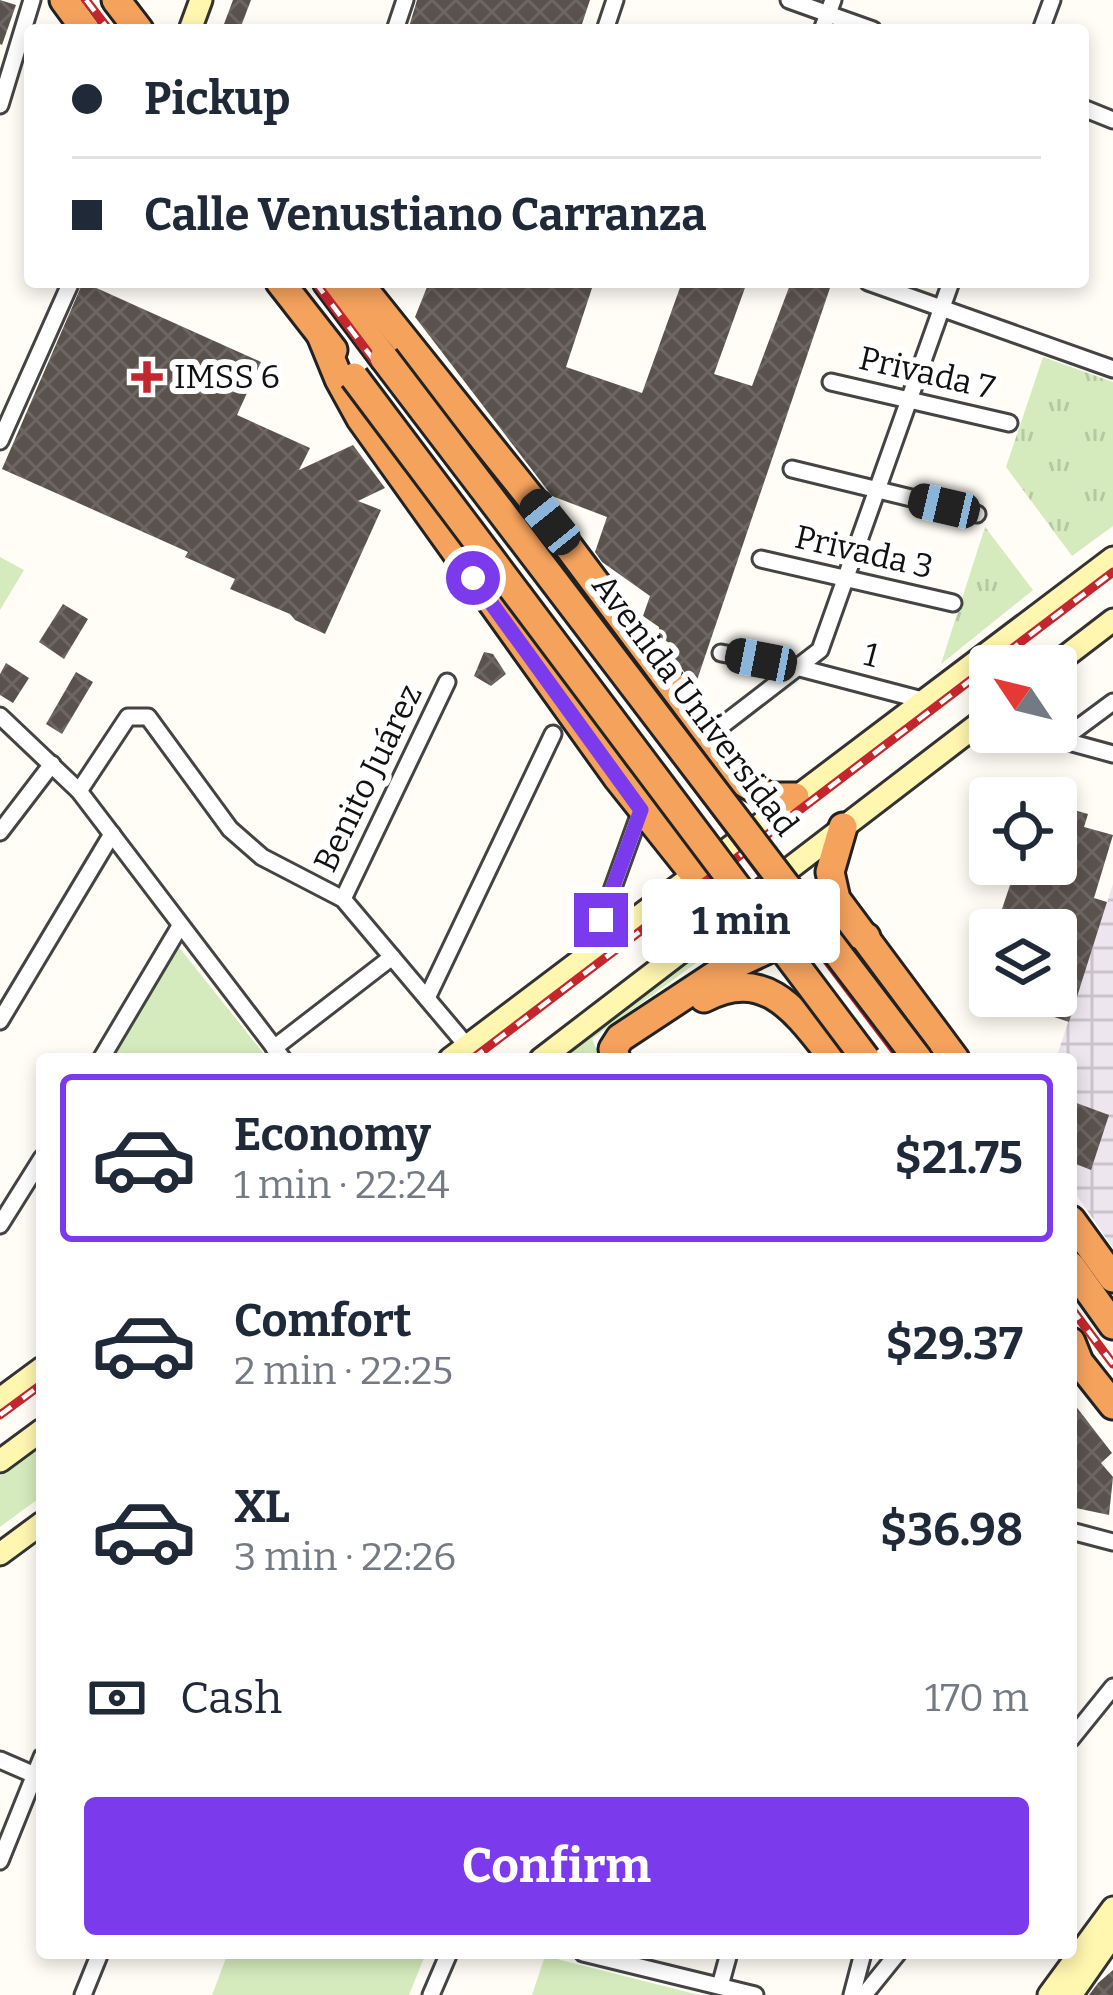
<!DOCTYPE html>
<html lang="en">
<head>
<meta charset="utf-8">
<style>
  :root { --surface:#fff; --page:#f2f2f3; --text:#1f2937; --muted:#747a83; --line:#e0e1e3; --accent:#7c3aed }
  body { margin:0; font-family:Bitter,serif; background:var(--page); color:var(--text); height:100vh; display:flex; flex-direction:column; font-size:45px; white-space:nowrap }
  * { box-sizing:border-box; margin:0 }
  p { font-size:39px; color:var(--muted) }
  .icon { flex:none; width:66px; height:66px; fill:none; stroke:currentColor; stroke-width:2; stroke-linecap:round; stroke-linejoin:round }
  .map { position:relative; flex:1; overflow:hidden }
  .drawer { position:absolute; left:36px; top:1053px; width:1041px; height:906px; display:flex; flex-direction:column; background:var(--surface); border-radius:12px; box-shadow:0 6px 18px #0003 }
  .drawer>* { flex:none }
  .hud { position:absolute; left:24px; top:24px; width:1065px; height:264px; border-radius:12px; box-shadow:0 6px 18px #0003; display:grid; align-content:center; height:264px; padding:0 48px; background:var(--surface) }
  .needle { width:78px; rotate:305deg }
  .buttons { position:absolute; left:969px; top:645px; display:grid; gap:24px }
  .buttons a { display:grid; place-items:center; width:108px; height:108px; border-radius:12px; background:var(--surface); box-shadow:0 6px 18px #0003; font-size:60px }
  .end { position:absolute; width:54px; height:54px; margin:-27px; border:15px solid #7c3aed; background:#fff; box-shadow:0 0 0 6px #fff }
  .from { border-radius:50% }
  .bubble { position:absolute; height:84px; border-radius:12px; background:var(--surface); box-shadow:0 6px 18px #0003; font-size:39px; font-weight:700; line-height:84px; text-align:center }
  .car { position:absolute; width:36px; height:72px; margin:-36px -18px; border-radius:15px; box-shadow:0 0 9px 3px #0007; background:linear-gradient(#222 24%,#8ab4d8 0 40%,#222 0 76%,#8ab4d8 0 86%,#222 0) }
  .hud b { display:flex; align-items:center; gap:42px; height:114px; font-size:45px }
  .hud b+b { border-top:3px solid var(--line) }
  .hud i { width:30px; height:30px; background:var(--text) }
  ul { padding:21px 0 0; list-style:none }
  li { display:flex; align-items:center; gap:36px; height:168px; margin:0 24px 18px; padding:0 24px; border:6px solid transparent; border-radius:12px }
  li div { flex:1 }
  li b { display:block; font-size:45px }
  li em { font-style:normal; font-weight:700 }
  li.selected { border-color:var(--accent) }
  li>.icon { width:108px; height:108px; stroke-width:1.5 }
  .pay { display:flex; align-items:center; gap:30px; height:132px; padding:0 48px; font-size:45px }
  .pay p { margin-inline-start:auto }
  .primary-button { display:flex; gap:24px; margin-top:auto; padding:24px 48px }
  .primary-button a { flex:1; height:138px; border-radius:12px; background:var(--accent); color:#fff; font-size:48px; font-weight:700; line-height:138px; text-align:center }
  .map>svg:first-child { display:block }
  .industrial { fill:url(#industrial-grid) }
  .grass { fill:url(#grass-tufts) }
  .park { fill:#d5ebbd }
  .building { fill:url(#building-cross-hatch) }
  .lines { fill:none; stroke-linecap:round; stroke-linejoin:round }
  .street-casing { stroke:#444; stroke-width:21 }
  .secondary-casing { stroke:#333; stroke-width:27 }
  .highway-casing { stroke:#222; stroke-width:33 }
  .street { stroke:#fff; stroke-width:15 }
  .secondary { stroke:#fff6b0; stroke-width:21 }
  .highway { stroke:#f5a25d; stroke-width:27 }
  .rail-casing { stroke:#c4262e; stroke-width:9 }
  .rail { stroke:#fff; stroke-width:4.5; stroke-dasharray:14; stroke-linecap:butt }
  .highway-bridge-casing { stroke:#222; stroke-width:33; stroke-linecap:butt }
  .highway-bridge { stroke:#f5a25d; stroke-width:27 }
  .route { stroke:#7c3aed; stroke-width:15 }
  .poi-dot { fill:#c4262e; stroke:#fff; stroke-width:4.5 }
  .labels { text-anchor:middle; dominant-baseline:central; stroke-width:12; stroke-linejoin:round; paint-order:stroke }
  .street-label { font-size:33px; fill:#111; stroke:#fff }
  .poi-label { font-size:33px; fill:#111; stroke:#fff; text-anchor:start }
</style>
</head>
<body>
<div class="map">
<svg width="1113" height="1995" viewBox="0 0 1113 1995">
  <defs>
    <pattern id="industrial-grid" width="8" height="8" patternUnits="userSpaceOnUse" patternTransform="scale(3)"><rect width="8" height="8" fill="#eee6ef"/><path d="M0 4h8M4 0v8" fill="none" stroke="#cbc4cc"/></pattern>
    <pattern id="grass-tufts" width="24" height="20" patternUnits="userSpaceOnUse" patternTransform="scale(3)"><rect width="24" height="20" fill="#d5ebbd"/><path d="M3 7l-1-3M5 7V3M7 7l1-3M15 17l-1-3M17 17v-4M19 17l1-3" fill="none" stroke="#b6c8a1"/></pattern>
    <pattern id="building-cross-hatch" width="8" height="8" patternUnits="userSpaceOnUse" patternTransform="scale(3)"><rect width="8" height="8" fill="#5a524d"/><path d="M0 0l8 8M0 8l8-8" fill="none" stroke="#6d6662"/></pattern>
  </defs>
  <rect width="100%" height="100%" fill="#fffdf5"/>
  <polygon class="industrial" points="1113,884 1113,1248 1071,1187 1071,1059 1056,1059"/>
  <g class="grass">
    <polygon points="1043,357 1113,382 1113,526 1072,556 1006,467"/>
    <polygon points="985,527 1033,590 941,664"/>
  </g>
  <g class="park">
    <polygon points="0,557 24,570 0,610"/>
    <polygon points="719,924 739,945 707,955 592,1039 600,1058 545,1059"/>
    <polygon points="174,941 268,1059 106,1059"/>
    <polygon points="42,1445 42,1496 0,1527 0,1476"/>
    <polygon points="228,1953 426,1953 409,1995 212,1995"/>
    <polygon points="545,1956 699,1995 532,1995"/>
  </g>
  <g class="building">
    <polygon points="0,0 16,5 2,45 0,44"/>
    <polygon points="233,0 251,0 240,29 224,24"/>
    <polygon points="417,0 590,0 580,30 408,30"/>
    <polygon points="83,282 261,362 237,415 310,448 299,470 353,445 385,488 358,501 381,510 325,634 295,620 290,614 230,589 235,579 185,557 188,552 2,469"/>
    <polygon points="429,282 594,282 566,367 642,393 682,282 746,285 714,374 752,386 791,282 832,282 695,686 669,652 672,645 659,636 659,627 643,616 650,596 602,562 595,552 607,517 552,496 415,317"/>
    <polygon points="63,604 88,619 64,659 39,642"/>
    <polygon points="484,652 493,654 506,674 491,686 474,676"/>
    <polygon points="6,663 29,678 13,703 0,695 0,674"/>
    <polygon points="76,672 93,682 62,734 46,724"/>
    <polygon points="1056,805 1088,814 1084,827 1113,835 1094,898 1107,902 1069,1022 998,998 1056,996 1056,930 995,930 1014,873 1024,876 1028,864 1056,864"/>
    <polygon points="988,951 990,951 990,996 974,991"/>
    <polygon points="1071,1101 1109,1115 1091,1170 1071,1162"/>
    <polygon points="1071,1400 1112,1453 1101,1463 1113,1477 1109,1515 1071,1507"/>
    <polygon points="1113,1970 1113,1995 1089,1995 1098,1983"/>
  </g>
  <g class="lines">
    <defs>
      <g id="street">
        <polyline points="789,0 873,30"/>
        <polyline points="395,30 405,0"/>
        <polyline points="605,30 615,0"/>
        <polyline points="822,30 833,0"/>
        <polyline points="1041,30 1052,0"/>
        <polyline points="0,105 32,0"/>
        <polyline points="1083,108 1113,120"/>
        <polyline points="868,282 1113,369"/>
        <polyline points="831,382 1009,423"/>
        <polyline points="0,441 71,282"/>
        <polyline points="792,469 977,514"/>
        <polyline points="761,559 953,603"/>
        <polyline points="721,653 800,668 926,701"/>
        <polyline points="0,716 79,791 283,1059"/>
        <polyline points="1032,732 1113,754"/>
        <polyline points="711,734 820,650 951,282"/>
        <polyline points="1063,739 1113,702"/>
        <polyline points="79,791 128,717 148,717 230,829 262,857 343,899 467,1046"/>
        <polyline points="0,832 52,764"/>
        <polyline points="343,899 447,682"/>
        <polyline points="589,954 641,810"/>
        <polyline points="427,998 553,734"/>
        <polyline points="0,1021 112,834"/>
        <polyline points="274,1048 392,957"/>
        <polyline points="101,1059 180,926"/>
        <polyline points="0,1225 42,1158"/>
        <polyline points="1071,1531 1113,1542"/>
        <polyline points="1071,1739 1113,1687"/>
        <polyline points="0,1760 39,1777"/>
        <polyline points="0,1861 42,1757"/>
        <polyline points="583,1953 755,1995"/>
        <polyline points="720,1986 729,1953"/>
        <polyline points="83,1995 100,1953"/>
        <polyline points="431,1995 449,1953"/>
        <polyline points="852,1995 863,1953"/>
        <polyline points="864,1995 898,1953"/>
      </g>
      <g id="secondary">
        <polyline points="190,30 201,0"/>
        <polyline points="1053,666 1113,620"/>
        <polyline points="450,1059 1113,558"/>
        <polyline points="541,1059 990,715"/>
        <polyline points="0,1399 42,1368"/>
        <polyline points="0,1461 42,1430"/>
        <polyline points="0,1554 42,1523"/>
        <polyline points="1049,1995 1113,1908"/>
        <polyline points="1071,1995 1113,1935"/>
      </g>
      <g id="highway">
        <polyline points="64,0 86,30"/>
        <polyline points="116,0 139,30"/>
        <polyline points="280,282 333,350"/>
        <polyline points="327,282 384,358"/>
        <polyline points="358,282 550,522 745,783 768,797 795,797"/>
        <polyline points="321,335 339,379 361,419 617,777 695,875"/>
        <polyline points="843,827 830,872 836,899 955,1059"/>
        <path d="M704 998C767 965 798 1014 834 1059"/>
        <polyline points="616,1059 613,1049 620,1038 723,970 809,930 836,926 866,937"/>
        <polyline points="1071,1220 1113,1278"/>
        <polyline points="1071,1266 1113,1325"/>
        <polyline points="1071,1342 1079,1362 1113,1405"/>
      </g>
    </defs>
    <use href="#street" class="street-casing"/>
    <use href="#secondary" class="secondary-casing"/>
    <use href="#highway" class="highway-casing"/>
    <use href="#street" class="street"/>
    <use href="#secondary" class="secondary"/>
    <use href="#highway" class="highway"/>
    <defs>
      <g id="rail">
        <polyline points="86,0 109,30"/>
        <polyline points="315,282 901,1059"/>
        <polyline points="472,1059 1113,572"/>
        <polyline points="1071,1308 1113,1364"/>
        <polyline points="0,1415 42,1384"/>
      </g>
    </defs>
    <use href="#rail" class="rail-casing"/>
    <use href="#rail" class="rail"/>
    <defs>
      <g id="highway-bridge">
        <polyline points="384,358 918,1059"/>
        <polyline points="354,377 866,1059"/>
      </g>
    </defs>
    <use href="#highway-bridge" class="highway-bridge-casing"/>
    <use href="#highway-bridge" class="highway-bridge"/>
  </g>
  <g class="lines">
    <polyline class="route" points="473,578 641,810 601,920"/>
  </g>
  <path class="poi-dot" d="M141 359h12v12h12v12h-12v12h-12v-12h-12v-12h12z"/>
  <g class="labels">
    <g class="street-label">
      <text transform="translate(927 373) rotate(13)">Privada 7</text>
      <text transform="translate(864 552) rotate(13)">Privada 3</text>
      <text transform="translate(871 655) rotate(15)">1</text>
      <text transform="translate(695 705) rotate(53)">Avenida Universidad</text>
      <text transform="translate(368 778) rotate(-64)">Benito Juárez</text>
    </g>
    <g class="poi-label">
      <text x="174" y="377">IMSS 6</text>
    </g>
  </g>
</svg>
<div class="buttons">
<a><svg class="needle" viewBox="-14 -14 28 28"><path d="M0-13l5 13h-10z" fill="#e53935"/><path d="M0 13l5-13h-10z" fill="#747a83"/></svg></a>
<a><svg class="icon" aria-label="locate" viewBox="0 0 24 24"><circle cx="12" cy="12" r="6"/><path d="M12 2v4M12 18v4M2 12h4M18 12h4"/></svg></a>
<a><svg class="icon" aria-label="layers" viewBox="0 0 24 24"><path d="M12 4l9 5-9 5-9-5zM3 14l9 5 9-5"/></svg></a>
</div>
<i class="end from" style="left:473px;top:578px"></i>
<i class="end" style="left:601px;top:920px"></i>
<div class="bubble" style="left:642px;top:879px;width:198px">1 min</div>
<i class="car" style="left:944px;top:506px;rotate:283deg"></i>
<i class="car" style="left:550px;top:522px;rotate:321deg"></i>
<i class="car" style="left:761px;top:660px;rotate:281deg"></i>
<div class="hud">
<b><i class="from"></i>Pickup</b>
<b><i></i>Calle Venustiano Carranza</b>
</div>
<section class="drawer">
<ul>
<li class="selected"><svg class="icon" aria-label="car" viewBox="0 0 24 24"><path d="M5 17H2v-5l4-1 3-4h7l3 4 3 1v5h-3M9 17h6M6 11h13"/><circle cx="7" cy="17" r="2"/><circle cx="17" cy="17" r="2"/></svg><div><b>Economy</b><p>1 min · 22:24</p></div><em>$21.75</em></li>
<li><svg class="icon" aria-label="car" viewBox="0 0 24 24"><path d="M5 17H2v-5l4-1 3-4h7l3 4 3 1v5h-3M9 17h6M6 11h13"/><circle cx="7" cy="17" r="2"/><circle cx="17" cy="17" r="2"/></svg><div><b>Comfort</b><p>2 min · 22:25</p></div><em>$29.37</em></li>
<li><svg class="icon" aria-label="car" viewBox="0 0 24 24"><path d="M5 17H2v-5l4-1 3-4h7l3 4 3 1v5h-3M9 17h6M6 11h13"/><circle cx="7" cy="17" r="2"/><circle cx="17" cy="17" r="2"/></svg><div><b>XL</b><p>3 min · 22:26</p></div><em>$36.98</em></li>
</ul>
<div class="pay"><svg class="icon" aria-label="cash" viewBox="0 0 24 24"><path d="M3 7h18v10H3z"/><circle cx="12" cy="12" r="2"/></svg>Cash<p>170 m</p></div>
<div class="primary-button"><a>Confirm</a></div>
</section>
</div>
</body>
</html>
